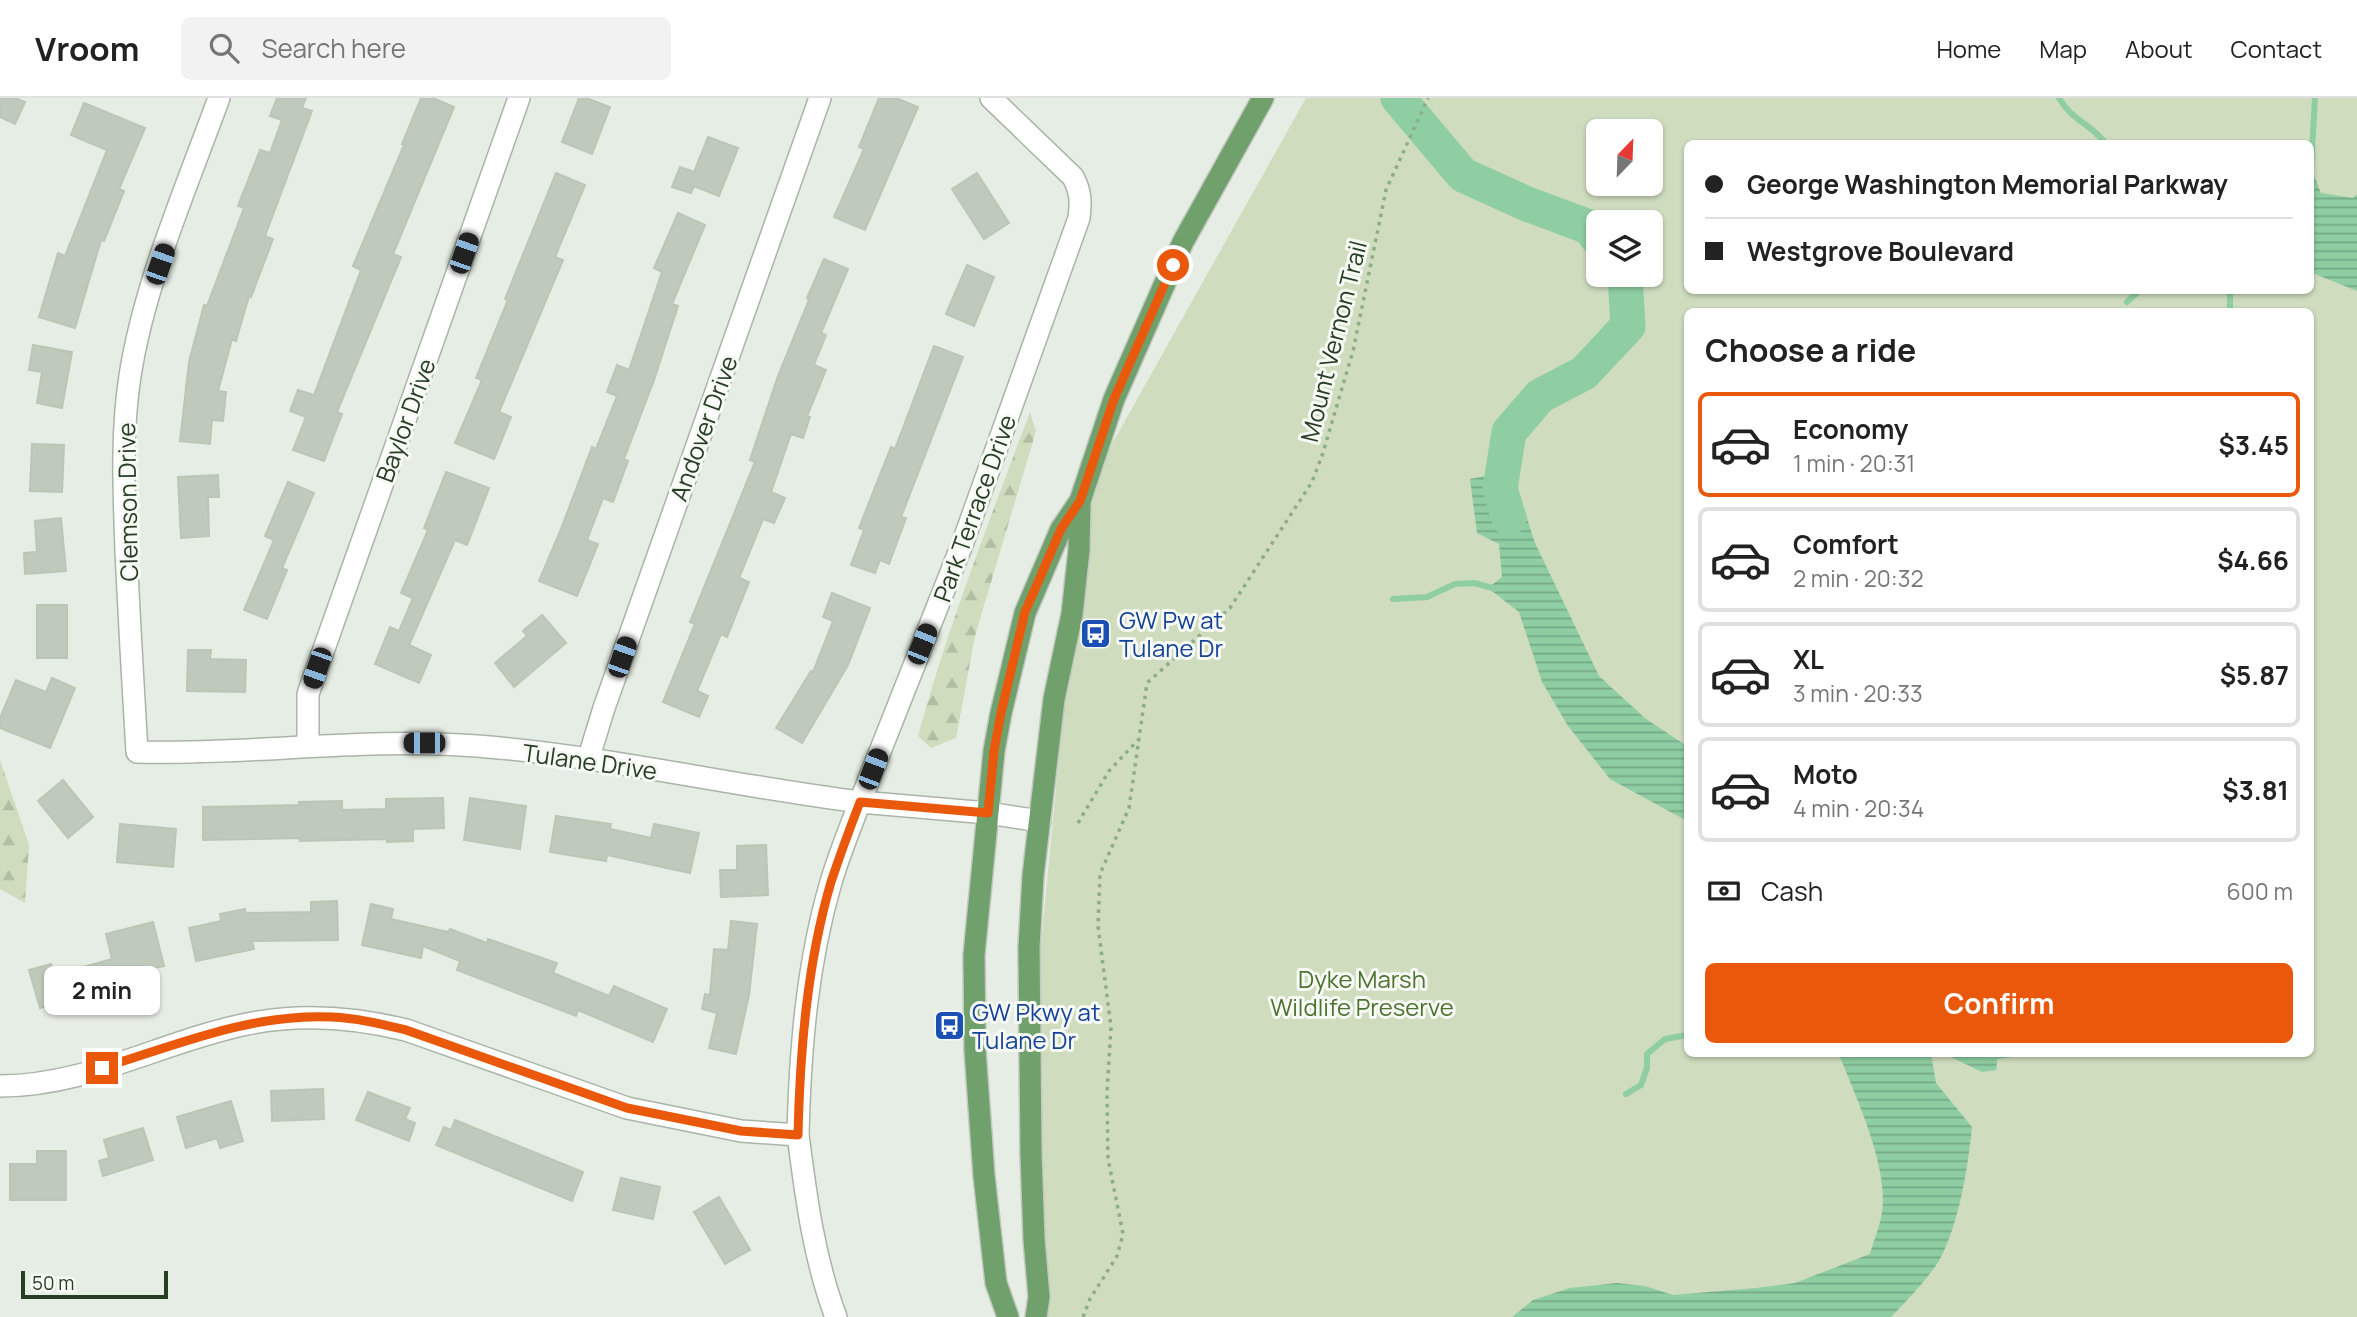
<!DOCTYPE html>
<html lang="en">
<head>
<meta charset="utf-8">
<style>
  :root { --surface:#fff; --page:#f2f2f2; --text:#222; --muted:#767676; --line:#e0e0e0; --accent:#ea580c }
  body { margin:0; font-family:Manrope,sans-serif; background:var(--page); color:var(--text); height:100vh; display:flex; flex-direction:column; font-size:26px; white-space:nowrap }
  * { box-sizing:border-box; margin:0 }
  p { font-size:23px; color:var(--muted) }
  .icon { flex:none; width:38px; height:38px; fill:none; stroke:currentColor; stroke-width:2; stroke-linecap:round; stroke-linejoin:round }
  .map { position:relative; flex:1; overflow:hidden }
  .sheet { position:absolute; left:1684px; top:210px; width:630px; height:749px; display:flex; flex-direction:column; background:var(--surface); border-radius:10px; box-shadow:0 2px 5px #0004 }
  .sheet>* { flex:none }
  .hud { position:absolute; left:1684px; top:42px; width:630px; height:154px; border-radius:10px; box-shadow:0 2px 5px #0004; display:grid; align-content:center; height:154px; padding:0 21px; background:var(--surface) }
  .needle { width:46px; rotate:23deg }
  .fabs { position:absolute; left:1586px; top:21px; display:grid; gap:14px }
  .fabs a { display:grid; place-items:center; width:77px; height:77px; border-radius:10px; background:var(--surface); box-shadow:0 2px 5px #0004; font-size:35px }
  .scale { position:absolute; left:21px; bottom:18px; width:147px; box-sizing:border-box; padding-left:7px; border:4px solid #273d24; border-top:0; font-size:19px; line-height:24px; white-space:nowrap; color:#273d24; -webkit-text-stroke:5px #f6f9f4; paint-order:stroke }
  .end { position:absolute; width:32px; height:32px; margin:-16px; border:9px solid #ea580c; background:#fff; box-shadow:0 0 0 4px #fff }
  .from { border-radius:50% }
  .bubble { position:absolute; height:49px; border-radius:10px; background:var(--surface); box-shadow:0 2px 5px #0004; font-size:23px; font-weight:700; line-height:49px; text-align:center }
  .car { position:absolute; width:21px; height:42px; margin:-21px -10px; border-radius:9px; box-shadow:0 0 5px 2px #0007; background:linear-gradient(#222 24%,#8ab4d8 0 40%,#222 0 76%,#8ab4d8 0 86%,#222 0) }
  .hud b { display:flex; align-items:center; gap:24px; height:66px; font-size:26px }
  .hud b+b { border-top:2px solid var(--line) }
  .hud i { width:18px; height:18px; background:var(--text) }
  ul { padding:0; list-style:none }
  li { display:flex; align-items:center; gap:21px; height:105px; margin:0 14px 10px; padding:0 7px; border:4px solid var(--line); border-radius:10px }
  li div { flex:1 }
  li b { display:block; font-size:26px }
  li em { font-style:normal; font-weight:700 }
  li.on { border-color:var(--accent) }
  li>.icon { width:63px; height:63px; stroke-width:1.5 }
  h2 { padding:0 21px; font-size:32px; line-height:84px }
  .pay { display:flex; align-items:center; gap:18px; height:77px; padding:0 21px; font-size:26px }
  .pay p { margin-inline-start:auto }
  .button { display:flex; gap:14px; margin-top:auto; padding:14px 21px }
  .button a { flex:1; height:80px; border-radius:10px; background:var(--accent); color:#fff; font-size:28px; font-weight:700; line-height:80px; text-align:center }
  header { display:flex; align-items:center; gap:42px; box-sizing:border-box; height:98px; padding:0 35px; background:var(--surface); border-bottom:2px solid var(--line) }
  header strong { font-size:33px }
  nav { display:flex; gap:38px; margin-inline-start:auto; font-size:24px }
  .search { width:490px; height:63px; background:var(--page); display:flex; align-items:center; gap:18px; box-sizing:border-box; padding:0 24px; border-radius:10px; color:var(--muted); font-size:26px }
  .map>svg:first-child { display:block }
  .forest { fill:url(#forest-firs) }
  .park { fill:#cfdcbe; fill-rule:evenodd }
  .water { fill:url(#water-rules) }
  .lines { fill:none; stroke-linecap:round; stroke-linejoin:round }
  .stream { stroke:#8fcea3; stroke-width:6 }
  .river { stroke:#8fcea3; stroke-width:35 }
  .building { fill:#c0cabc; stroke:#bac6b6; stroke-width:2 }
  .minor-casing { stroke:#a9b5a7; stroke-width:24 }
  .tertiary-casing { stroke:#a9b5a7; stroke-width:24 }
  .primary-casing { stroke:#c3c9c2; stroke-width:24 }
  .path { stroke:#8cae86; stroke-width:3.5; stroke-dasharray:3.5 5; stroke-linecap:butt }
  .minor { stroke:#fff; stroke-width:21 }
  .tertiary { stroke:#fff; stroke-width:21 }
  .primary { stroke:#70a06b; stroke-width:21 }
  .route { stroke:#ea580c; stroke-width:9 }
  .labels { text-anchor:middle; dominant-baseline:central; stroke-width:6; stroke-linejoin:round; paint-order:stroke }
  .street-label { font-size:24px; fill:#273d24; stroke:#f6f9f4 }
  .transit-label { font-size:24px; fill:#164399; stroke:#f6f9f4; text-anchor:start }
  .park-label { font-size:24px; fill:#4e7230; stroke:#f6f9f4 }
</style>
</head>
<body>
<header>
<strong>Vroom</strong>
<div class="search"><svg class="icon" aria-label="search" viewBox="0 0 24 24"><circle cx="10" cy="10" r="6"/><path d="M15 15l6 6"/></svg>Search here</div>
<nav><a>Home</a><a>Map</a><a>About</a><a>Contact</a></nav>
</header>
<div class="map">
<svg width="2357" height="1219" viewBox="0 0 2357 1219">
  <defs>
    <pattern id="forest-firs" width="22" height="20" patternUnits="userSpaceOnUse" patternTransform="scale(1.75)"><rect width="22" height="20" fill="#cfdcbe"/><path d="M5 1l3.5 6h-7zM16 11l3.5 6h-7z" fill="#b2bea3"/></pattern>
    <pattern id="water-rules" width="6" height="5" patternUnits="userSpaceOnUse" patternTransform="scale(1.75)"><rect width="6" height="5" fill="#8fcea3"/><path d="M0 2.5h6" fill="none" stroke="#75a885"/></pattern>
  </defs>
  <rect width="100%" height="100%" fill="#e6ede4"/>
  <g class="forest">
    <path d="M1030 314 1036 333 975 538 956 640 931 650 918 638C948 528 990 421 1030 314Z"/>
    <polygon points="0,662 29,747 25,805 0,791"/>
  </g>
  <path class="park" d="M1306 0H2357V1219H1029L1030 961 1079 452 1080 403ZM1598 33H1650V86H1598ZM1687 46H2310V192H1687ZM1598 124H1650V177H1598ZM1687 214H2310V956H1687Z"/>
  <g class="water">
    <polygon points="2311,70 2321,95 2353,100 2357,96 2357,193 2310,174"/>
    <polygon points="1517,372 1516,386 1535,445 1599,578 1646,621 1687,648 1687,723 1610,681 1568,628 1542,584 1519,514 1488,490 1502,479 1499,446 1477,435 1470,381"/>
    <path d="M1839 956H1931L1936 985 1972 1029C1968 1070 1959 1125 1940 1161 1931 1177 1904 1206 1891 1219H1512L1533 1202 1570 1190 1617 1185 1645 1188 1673 1197 1756 1190 1795 1185 1870 1156C1874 1142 1880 1128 1882 1114 1889 1068 1855 998 1839 956Z"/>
    <polygon points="1945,956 1998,956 1996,972 1982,974"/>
  </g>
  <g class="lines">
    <g class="stream">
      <path d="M2059 0C2073 24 2091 25 2106 46"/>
      <polyline points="2311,70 2315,0"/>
      <polyline points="2127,204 2140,192"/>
      <polyline points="2230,214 2230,196 2234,192"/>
      <polyline points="1393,501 1427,499 1455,486 1474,485 1496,491"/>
      <polyline points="1975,956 1998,958 2012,956"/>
      <polyline points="1626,996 1641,987 1647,970 1647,956 1665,941 1687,937"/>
    </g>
    <g class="river">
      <polyline points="1398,0 1463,77 1527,106 1589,129 1598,141"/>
      <polyline points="1509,420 1500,391 1509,334 1540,298 1584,275 1628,228 1625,177"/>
    </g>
  </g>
  <g class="building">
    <polygon points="0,0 15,0 25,4 15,26 0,19"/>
    <polygon points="277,0 306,0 302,10 312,13 265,138 273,141 251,199 249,198 236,243 232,241 218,293 226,294 223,323 212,322 210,346 180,343 189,264 204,207 207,208 244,110 238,108 260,52 270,55 282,22 270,18"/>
    <polygon points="421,0 433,0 454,9 393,156 401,159 337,314 342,316 324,363 293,352 306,319 290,313 298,292 314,297 361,172 353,168 404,47 402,46"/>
    <polygon points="579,0 586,0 610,9 592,56 562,44"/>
    <polygon points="879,0 896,0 918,9 865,132 834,119 864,51 859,49"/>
    <polygon points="84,5 145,30 119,91 124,93 104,143 101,142 75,230 39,219 58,155 65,158 107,52 71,37"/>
    <polygon points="708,39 738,50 719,98 694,88 691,95 672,89 680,69 694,74"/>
    <polygon points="556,75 585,87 555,159 563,162 499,314 511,319 494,361 455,345 482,282 476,280 508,202 505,201"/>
    <polygon points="977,75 1009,125 984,141 952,91"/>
    <polygon points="678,115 705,127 672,206 678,208 654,282 624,361 628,363 613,404 603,400 587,442 598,446 577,498 539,483 561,431 592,349 596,351 617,298 607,294 617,267 629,272 662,174 654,170"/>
    <polygon points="824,161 848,171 821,235 826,237 814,267 826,272 807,318 810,319 803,340 791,336 771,394 785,400 774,425 763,421 739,480 749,484 727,539 721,536 697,593 708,598 699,619 663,604 695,526 690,524 755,364 750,362 778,278 809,202 807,200"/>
    <polygon points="967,167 994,179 974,228 946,216"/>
    <polygon points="33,247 72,254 62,310 37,305 42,274 29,272"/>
    <polygon points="934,248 963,259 901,419 906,420 889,466 880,462 875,475 851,467 864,432 859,430 891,349 895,351"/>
    <polygon points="32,346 64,347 62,394 30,393"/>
    <polygon points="446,374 489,390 467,447 455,442 409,547 431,557 419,585 375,566 390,529 399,533 413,500 401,495 428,432 424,430"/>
    <polygon points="218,377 219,399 208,399 209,438 181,440 178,379"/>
    <polygon points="288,384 314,395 282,470 287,472 267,521 244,512 274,442 265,438"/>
    <polygon points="61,420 66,473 25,476 24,455 37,454 35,423"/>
    <polygon points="832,495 870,510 848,567 802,645 776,630 811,573 813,574 833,523 823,519"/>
    <rect x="37" y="507" width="30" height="53"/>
    <polygon points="542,517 566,545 514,589 495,565 527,538 523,533"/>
    <polygon points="188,552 211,552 210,561 246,562 245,594 187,593"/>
    <polygon points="52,580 75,590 50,650 0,630 0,620 16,582 46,594"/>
    <polygon points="63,682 93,719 68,740 38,703"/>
    <polygon points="443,700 444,730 413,731 413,743 387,744 387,741 300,743 299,740 203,742 203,709 299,707 299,704 342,703 342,712 386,711 386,701"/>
    <polygon points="470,700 526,708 520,751 464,742"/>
    <polygon points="556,718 611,726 610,731 651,740 654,726 699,735 690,775 607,757 606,763 550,754"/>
    <polygon points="120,726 176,731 173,769 117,764"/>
    <polygon points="766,747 768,797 721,799 720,772 737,772 737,748"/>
    <polygon points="337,803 338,842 252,843 254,851 196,863 189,830 221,823 220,816 245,811 246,815 311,814 311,804"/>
    <polygon points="371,806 393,811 391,821 448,834 450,831 487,845 488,841 557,865 553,875 609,898 614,888 667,911 653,944 578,912 576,918 457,872 460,863 423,848 421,860 362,847"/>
    <polygon points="731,823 757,826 749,897 736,956 709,950 717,915 702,911 705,896 710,897 714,851 728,852"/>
    <polygon points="153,824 164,868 92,884 95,894 40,910 29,872 51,866 55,877 112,861 106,836"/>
    <polygon points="323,991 324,1021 272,1023 271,993"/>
    <polygon points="368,994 410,1010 405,1021 415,1025 409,1043 356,1022"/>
    <polygon points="231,1003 243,1043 220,1050 217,1040 186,1050 177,1019"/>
    <polygon points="455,1022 583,1074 572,1103 436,1047 444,1029 451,1032"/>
    <polygon points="143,1030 153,1062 103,1078 99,1063 109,1060 104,1042"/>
    <polygon points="37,1053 66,1053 66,1102 10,1102 10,1066 37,1066"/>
    <polygon points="621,1080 660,1089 653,1121 613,1112"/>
    <polygon points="719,1099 750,1152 725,1166 694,1114"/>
  </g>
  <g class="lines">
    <defs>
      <g id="minor">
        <path d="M219 0C187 88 144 186 130 278 121 336 124 393 126 452 129 519 133 586 137 654 251 657 363 639 477 648 606 658 732 688 860 704L963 444 1079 120C1081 104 1081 94 1073 79L991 0"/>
        <polyline points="308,648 308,596 519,0"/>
        <polyline points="588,662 604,610 820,0"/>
        <path d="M798 1037C806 1099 814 1161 836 1219"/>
      </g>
      <path id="tertiary" d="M0 988C87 988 164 943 247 926 301 915 353 919 406 932L627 1010 741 1033 798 1037C800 952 807 866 831 784 839 757 850 730 860 704L988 715 1040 723"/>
      <g id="primary">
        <polyline points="1008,1219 996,1185 984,1078 975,952 974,857 994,653 1001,615 1025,515 1061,431 1080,403 1114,301 1183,144 1263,0"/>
        <polyline points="1036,1219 1039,1199 1034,1141 1031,1056 1029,849 1033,778 1054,601 1072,516 1079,452 1080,403"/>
      </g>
    </defs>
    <use href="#minor" class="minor-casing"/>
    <use href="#tertiary" class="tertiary-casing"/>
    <use href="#primary" class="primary-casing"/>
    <g class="path">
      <polyline points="1078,725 1109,673 1138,642"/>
      <polyline points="1083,1219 1090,1201 1117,1158 1123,1136 1108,1061 1107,994 1111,929 1098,828 1100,776 1129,710 1147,585 1230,510 1312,384 1322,358 1353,253 1386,92 1428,0"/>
    </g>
    <use href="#minor" class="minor"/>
    <use href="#tertiary" class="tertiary"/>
    <use href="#primary" class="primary"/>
  </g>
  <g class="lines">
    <path class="route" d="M102 970C176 947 252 915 332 919 357 920 381 926 406 932L627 1010 741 1033 798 1037C800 953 807 866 831 784 840 757 850 730 860 704L988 715 994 653 1001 615 1025 514 1061 431 1080 403 1114 301 1173 167"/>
  </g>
  <defs>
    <symbol id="bus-square" viewBox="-11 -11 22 22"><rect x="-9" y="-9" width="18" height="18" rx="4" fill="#1a4fb4" stroke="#f6f9f4"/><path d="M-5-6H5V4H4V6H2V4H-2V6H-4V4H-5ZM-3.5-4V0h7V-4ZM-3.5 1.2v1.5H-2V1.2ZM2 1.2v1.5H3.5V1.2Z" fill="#fff"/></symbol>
  </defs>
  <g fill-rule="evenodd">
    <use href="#bus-square" x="1078" y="518" width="35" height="35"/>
    <use href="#bus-square" x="932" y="910" width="35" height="35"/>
  </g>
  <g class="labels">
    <g class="street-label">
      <text transform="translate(1333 243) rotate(-76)">Mount Vernon Trail</text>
      <text transform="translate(405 322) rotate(-70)">Baylor Drive</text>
      <text transform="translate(703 330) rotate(-70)">Andover Drive</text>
      <text transform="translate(127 404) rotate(-91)">Clemson Drive</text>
      <text transform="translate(974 410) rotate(-70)">Park Terrace Drive</text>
      <text transform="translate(590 663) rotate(8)">Tulane Drive</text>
    </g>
    <g class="transit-label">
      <text x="1119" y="521">GW Pw at<tspan x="1119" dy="28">Tulane Dr</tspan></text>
      <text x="972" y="913">GW Pkwy at<tspan x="972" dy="28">Tulane Dr</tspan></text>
    </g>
    <g class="park-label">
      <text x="1362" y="880">Dyke Marsh<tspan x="1362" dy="28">Wildlife Preserve</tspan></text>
    </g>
  </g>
</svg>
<div class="fabs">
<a><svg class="needle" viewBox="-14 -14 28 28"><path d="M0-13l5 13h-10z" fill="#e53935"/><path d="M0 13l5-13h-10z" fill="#767676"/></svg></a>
<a><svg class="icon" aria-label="layers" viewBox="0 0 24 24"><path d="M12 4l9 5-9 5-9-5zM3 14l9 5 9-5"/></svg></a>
</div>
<div class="scale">50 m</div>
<i class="end from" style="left:1173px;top:167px"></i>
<i class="end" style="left:102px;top:970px"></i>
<div class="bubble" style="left:44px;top:868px;width:116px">2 min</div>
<i class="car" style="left:464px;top:155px;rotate:19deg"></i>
<i class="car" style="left:160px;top:166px;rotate:19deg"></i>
<i class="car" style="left:922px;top:546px;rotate:22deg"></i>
<i class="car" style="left:622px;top:559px;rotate:19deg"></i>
<i class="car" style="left:317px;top:570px;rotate:199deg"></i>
<i class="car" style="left:424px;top:645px;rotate:270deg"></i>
<i class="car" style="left:873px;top:671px;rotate:21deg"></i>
<div class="hud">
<b><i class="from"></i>George Washington Memorial Parkway</b>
<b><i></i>Westgrove Boulevard</b>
</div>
<section class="sheet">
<h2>Choose a ride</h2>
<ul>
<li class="on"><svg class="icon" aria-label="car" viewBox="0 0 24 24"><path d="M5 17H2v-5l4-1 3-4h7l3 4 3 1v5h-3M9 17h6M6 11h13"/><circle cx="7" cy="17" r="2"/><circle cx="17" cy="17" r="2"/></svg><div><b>Economy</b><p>1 min · 20:31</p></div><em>$3.45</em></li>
<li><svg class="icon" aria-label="car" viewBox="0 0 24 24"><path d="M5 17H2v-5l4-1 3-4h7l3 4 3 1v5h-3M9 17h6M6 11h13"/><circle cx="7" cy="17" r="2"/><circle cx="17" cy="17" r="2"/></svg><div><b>Comfort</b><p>2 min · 20:32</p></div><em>$4.66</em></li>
<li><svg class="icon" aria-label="car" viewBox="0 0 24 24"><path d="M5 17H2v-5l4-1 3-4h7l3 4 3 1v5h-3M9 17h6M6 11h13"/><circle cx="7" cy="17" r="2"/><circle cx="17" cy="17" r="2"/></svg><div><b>XL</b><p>3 min · 20:33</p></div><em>$5.87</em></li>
<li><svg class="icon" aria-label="car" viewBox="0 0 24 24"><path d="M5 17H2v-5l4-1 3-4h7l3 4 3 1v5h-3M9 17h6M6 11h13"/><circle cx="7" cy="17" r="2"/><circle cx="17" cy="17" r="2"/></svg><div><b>Moto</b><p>4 min · 20:34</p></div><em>$3.81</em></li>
</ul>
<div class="pay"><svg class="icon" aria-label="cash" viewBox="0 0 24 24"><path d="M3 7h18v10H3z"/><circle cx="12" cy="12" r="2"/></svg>Cash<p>600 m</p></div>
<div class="button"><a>Confirm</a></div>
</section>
</div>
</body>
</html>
